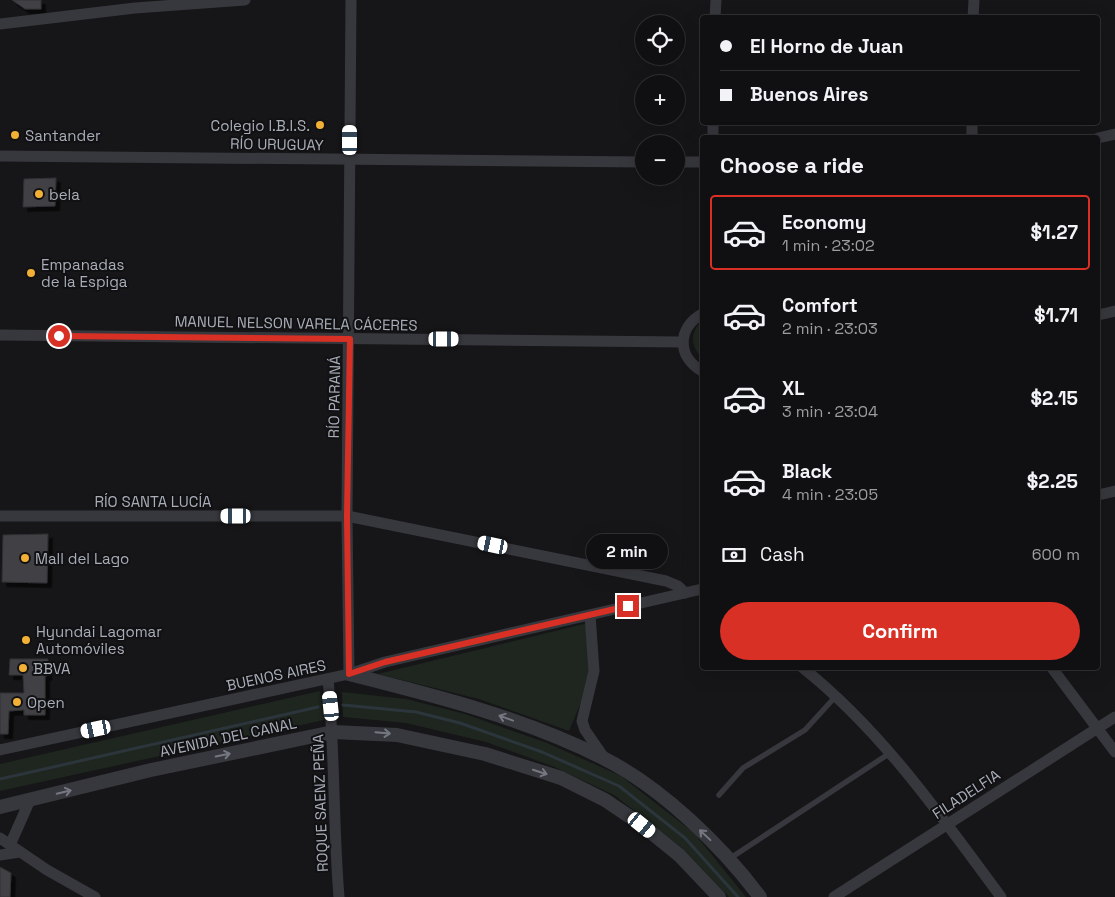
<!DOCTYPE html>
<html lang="en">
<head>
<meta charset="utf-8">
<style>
  :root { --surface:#101012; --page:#1e1e20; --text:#f1f3f6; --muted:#9c9d9f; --line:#303032; --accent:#d93025 }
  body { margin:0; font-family:"Space Grotesk",sans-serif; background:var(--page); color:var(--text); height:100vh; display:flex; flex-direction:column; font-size:19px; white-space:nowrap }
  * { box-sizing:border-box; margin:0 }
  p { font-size:16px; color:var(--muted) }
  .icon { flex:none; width:28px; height:28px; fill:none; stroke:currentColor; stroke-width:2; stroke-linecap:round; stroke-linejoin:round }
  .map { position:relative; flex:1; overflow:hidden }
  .details { position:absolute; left:700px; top:135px; width:400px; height:535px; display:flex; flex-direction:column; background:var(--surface); border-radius:5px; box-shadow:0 5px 20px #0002,0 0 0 1px var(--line) }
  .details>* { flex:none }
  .banner { position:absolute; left:700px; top:15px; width:400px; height:110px; border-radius:5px; box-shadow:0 5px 20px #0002,0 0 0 1px var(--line); display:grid; align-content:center; height:110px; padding:0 20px; background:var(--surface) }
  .tools { position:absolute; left:635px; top:15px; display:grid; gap:10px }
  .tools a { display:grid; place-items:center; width:50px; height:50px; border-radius:50%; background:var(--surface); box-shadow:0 5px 20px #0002,0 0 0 1px var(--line); font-size:25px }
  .end { position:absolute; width:22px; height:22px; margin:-11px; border:6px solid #d93025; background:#fff; box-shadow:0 0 0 2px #fff }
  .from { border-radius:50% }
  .bubble { position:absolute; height:35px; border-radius:18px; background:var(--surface); box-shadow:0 5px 20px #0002,0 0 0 1px var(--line); font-size:16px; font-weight:600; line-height:35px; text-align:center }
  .car { position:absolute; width:15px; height:30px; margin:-15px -8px; border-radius:6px; box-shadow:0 0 4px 1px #0007; background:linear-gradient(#fff 24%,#345 0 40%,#fff 0 76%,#345 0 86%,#fff 0) }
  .banner b { display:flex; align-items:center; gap:18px; height:48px; font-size:19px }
  .banner b+b { border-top:1px solid var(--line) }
  .banner i { width:12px; height:12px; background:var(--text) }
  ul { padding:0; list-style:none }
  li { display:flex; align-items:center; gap:15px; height:75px; margin:0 10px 8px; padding:0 10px; border:2px solid transparent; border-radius:5px }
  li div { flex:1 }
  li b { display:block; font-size:19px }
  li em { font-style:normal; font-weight:600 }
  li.on { border-color:var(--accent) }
  li>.icon { width:45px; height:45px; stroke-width:1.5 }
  h2 { padding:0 20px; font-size:22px; line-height:60px }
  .pay { display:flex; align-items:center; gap:12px; height:55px; padding:0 20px; font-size:19px }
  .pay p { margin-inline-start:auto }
  .cta { display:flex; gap:10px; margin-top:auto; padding:10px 20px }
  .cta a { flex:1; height:58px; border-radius:30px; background:var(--accent); color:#fff; font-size:20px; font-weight:600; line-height:58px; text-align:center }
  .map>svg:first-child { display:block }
  .green { fill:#1e261f }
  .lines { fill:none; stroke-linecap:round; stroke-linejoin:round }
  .stream { stroke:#2c353c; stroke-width:3 }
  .building { fill:#404145; stroke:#303034; filter:url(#shadow) }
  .service { stroke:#37383d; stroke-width:5.5 }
  .minor { stroke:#37383d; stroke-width:11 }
  .tertiary { stroke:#37383d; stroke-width:14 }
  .oneway { stroke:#757881 }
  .route { stroke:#d93025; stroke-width:6 }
  .poi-dot { fill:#f2b134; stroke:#111113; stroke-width:2 }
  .labels { text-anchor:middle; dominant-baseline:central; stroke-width:4; stroke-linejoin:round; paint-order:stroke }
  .poi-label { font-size:15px; fill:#a8adb8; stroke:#111113; text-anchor:start }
  .street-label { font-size:15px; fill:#a8adb8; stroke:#111113 }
</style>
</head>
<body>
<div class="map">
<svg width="1115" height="897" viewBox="0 0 1115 897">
  <defs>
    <filter id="shadow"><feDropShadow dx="4.5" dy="4.5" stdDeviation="0" flood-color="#0009"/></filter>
  </defs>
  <rect width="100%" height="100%" fill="#161618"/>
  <g class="green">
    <path d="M702 321V358C691 347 689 332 702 321Z"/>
    <polygon points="588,623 592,676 569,731 479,699 378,674"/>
    <polygon points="320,691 324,720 0,791 0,764"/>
    <polygon points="342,692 406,699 465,714 547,743 621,776 694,833 746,897 729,897 681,847 614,795 552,766 486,742 406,723 343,717"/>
  </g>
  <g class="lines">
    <g class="stream">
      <polyline points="343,705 416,712 460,723 542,752 619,786 685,838 738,897"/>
      <polyline points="0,779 318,707"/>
    </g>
  </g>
  <g class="building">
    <polygon points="12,0 41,0 41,9 25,9"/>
    <polygon points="56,178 55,206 23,207 24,179"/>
    <polygon points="48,534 47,583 2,582 3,535"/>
    <polygon points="10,659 48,659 47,676 45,676 45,715 24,715 24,710 9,711 8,734 0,734 0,693 24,693 23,675 9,675"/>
    <polygon points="0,867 11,873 10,897 0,897"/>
  </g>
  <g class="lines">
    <g class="service">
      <polyline points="719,795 743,768 805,730 836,696"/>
      <polyline points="729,859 890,753"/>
    </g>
    <g class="minor">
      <polyline points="715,18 716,0"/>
      <polyline points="973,18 974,0"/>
      <polyline points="0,24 135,8 245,0"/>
      <polyline points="713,138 713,122"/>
      <polyline points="972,138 972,122"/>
      <polyline points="1098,138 1115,134"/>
      <polyline points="0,156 644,162"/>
      <polyline points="676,162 702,162"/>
      <path d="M702 314C677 328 677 357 702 371"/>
      <polyline points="1098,315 1115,311"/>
      <polyline points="0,335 682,342"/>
      <polyline points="1098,495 1115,491"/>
      <polyline points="0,516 347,516 666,581 678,586 685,593"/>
      <polyline points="590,615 594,671 582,721 585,730 605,759"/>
      <path d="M803 668C882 731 941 816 1001 897"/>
      <polyline points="1052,668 1115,752"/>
      <polyline points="349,674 347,516 351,0"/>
      <path d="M328 679C335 752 333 824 339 897"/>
      <polyline points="0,750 349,674 385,662 702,589"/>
      <polyline points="0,838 47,870 95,897"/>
      <polyline points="10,845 30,800"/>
      <polyline points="0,855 20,852"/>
      <polyline points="834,897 1115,717"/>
    </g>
    <g class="tertiary">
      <path d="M349 674C436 696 525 718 605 759 662 788 722 846 760 897"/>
      <polyline points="0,807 151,770 333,732 397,735 485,754 561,778 605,800 642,825 679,855 719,897"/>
    </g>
  </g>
  <defs><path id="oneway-shaft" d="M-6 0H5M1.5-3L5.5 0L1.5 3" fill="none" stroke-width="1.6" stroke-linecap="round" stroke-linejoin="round" transform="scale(1.25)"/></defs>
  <g class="oneway">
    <use href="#oneway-shaft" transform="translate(506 718) rotate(-160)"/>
    <use href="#oneway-shaft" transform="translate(383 733) rotate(5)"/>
    <use href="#oneway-shaft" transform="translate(223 755) rotate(-12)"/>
    <use href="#oneway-shaft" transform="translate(540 772) rotate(18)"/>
    <use href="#oneway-shaft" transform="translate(64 792) rotate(-14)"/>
    <use href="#oneway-shaft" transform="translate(705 835) rotate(-137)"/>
  </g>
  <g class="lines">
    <polyline class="route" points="59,336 350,339 347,516 349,674 385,662 628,606"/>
  </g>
  <g class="poi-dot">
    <circle cx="320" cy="125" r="5"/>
    <circle cx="15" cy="135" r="5"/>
    <circle cx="39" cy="194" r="5"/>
    <circle cx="31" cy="273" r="5"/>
    <circle cx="25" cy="558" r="5"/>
    <circle cx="26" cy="640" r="5"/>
    <circle cx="23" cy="668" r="5"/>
    <circle cx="17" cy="702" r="5"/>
  </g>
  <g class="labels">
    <g class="poi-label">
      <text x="310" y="125" text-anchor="end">Colegio I.B.I.S.</text>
      <text x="25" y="135">Santander</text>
      <text x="49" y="194">bela</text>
      <text x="41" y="264">Empanadas<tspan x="41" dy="17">de la Espiga</tspan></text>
      <text x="35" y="558">Mall del Lago</text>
      <text x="36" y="631">Hyundai Lagomar<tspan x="36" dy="17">Automóviles</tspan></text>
      <text x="33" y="668">BBVA</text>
      <text x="27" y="702">Open</text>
    </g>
    <g class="street-label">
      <text transform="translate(277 144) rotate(1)">RÍO URUGUAY</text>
      <text transform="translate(296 323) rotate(1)">MANUEL NELSON VARELA CÁCERES</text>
      <text transform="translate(334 397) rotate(-89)">RÍO PARANÁ</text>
      <text x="153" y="501">RÍO SANTA LUCÍA</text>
      <text transform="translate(276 675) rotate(-12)">BUENOS AIRES</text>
      <text transform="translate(228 737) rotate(-12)">AVENIDA DEL CANAL</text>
      <text transform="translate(966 794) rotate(-33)">FILADELFIA</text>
      <text transform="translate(320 803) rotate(-92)">ROQUE SAENZ PEÑA</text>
    </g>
  </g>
</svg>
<div class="tools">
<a><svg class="icon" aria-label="locate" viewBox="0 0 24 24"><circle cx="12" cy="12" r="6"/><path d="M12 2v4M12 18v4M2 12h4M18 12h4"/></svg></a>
<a>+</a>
<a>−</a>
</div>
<i class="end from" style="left:59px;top:336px"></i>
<i class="end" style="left:628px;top:606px"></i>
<div class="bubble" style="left:586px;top:534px;width:82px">2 min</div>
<i class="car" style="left:350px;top:140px;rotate:0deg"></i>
<i class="car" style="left:444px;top:339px;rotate:90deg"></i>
<i class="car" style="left:236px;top:516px;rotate:270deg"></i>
<i class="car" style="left:493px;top:545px;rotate:282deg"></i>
<i class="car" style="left:331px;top:706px;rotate:354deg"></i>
<i class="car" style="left:96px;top:729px;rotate:258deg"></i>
<i class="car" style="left:642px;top:825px;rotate:129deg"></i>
<div class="banner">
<b><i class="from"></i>El Horno de Juan</b>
<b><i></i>Buenos Aires</b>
</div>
<section class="details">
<h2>Choose a ride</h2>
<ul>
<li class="on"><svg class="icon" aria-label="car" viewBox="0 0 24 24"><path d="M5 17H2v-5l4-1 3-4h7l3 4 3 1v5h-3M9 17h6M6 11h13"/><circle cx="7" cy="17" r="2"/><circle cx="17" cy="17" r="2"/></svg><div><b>Economy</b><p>1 min · 23:02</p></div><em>$1.27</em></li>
<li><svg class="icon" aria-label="car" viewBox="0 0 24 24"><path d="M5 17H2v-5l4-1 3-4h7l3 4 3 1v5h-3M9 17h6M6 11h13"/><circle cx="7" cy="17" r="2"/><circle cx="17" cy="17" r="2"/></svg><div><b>Comfort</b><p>2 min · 23:03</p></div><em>$1.71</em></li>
<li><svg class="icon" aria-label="car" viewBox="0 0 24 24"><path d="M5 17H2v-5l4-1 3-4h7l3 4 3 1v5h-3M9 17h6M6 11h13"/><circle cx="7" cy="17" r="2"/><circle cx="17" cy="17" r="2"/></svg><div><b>XL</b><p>3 min · 23:04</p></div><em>$2.15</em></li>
<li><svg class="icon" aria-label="car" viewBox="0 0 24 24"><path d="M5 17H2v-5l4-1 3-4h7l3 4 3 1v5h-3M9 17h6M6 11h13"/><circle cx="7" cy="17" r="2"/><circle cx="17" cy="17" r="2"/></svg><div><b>Black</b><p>4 min · 23:05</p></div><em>$2.25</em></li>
</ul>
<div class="pay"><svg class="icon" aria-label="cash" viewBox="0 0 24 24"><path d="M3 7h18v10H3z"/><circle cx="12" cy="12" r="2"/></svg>Cash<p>600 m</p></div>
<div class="cta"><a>Confirm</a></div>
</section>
</div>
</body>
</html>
